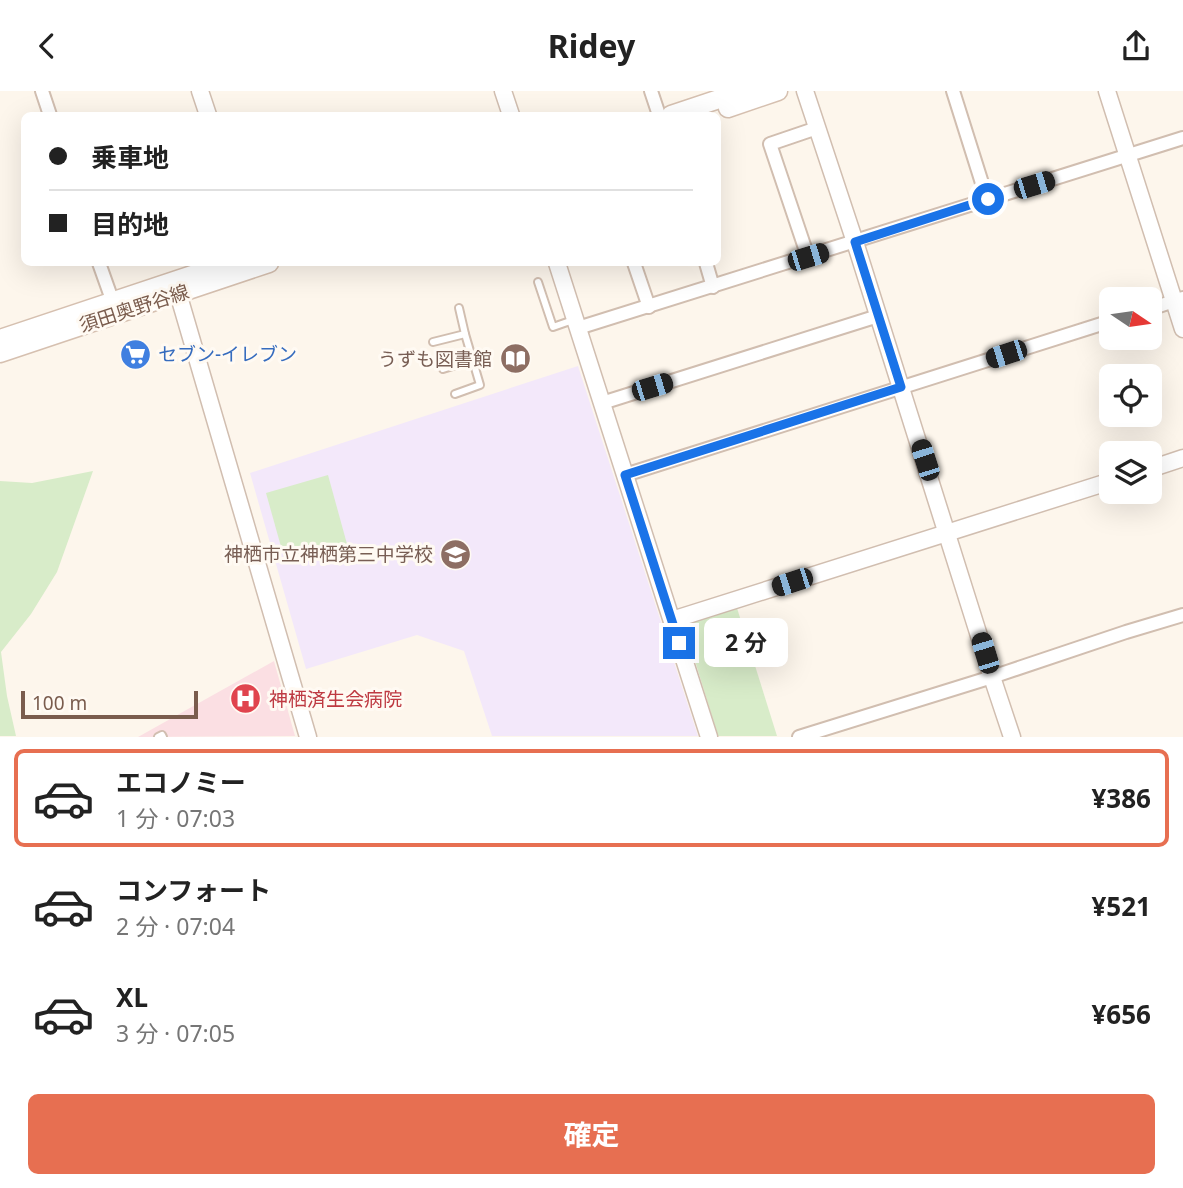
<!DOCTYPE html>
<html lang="ja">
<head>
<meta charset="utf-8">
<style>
  :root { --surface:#fff; --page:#f6f6f6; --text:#222; --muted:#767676; --line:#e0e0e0; --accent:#e76f51 }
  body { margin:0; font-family:"Noto Sans","Noto Sans JP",sans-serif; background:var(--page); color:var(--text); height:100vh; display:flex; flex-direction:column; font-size:26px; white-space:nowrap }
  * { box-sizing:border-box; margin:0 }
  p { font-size:23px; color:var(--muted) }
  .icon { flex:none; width:38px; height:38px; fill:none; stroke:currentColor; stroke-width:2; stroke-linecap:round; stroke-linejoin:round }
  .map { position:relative; height:646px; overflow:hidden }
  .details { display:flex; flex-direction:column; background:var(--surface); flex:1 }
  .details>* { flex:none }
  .guide { position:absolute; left:21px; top:21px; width:700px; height:154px; border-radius:10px; box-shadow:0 7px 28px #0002; display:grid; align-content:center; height:154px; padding:0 28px; background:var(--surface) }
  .needle { width:46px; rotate:103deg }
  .tools { position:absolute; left:1099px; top:196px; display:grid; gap:14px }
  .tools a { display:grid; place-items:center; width:63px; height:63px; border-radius:10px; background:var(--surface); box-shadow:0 7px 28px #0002; font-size:35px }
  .scale { position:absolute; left:21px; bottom:18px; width:177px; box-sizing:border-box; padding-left:7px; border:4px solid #7a5c4d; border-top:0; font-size:19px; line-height:24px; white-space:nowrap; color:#7a5c4d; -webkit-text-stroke:5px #fffaf3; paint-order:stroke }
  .end { position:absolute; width:32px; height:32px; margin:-16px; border:9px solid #1a73e8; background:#fff; box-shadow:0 0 0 4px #fff }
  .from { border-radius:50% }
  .bubble { position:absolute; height:49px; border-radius:10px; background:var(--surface); box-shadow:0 7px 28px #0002; font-size:23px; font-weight:700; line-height:49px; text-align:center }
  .car { position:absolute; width:21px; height:42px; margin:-21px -10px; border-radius:9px; box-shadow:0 0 5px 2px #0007; background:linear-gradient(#222 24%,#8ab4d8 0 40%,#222 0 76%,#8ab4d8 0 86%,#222 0) }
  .guide b { display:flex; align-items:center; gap:24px; height:66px; font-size:26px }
  .guide b+b { border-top:2px solid var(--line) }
  .guide i { width:18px; height:18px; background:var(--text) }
  ul { padding:12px 0 0; list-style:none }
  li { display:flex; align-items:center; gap:21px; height:98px; margin:0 14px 10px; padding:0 14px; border:4px solid transparent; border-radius:10px }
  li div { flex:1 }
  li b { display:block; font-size:26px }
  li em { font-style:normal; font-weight:700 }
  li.selected { border-color:var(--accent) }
  li>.icon { width:63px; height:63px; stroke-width:1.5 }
  .primary-button { display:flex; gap:14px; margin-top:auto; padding:14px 28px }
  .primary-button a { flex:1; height:80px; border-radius:10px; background:var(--accent); color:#fff; font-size:28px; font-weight:700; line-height:80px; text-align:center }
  header { display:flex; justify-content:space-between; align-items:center; height:91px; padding:0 28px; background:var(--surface); font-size:32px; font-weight:700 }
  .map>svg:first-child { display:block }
  .education { fill:#f3e8fa }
  .medical { fill:#fbdfe3 }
  .green { fill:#d8ecc9 }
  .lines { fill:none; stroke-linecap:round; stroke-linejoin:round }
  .service-casing { stroke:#d1beb0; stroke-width:10 }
  .minor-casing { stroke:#d1beb0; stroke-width:16 }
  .tertiary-casing { stroke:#d1beb0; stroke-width:19 }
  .secondary-casing { stroke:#d6c0b0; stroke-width:21 }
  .service { stroke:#fff; stroke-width:6 }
  .minor { stroke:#fff; stroke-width:12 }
  .tertiary { stroke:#fff; stroke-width:16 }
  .secondary { stroke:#fff; stroke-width:18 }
  .route { stroke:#1a73e8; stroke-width:9 }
  .labels { text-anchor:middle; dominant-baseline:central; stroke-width:6; stroke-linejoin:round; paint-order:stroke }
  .street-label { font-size:19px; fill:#7a5c4d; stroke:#fffaf3 }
  .shop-label { font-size:19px; fill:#366cbe; stroke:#fffaf3; text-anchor:start }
  .education-label { font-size:19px; fill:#785e54; stroke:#fffaf3; text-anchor:end }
  .health-label { font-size:19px; fill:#be3a42; stroke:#fffaf3; text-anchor:start }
</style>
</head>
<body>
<header><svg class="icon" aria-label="back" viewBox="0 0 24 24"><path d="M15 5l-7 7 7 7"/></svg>Ridey<svg class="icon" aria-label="share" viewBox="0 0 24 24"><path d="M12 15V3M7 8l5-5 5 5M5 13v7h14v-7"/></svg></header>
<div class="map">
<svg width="1183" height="646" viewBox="0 0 1183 646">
  <rect width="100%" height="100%" fill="#fdf6ec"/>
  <polygon class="education" points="578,275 698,645 492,645 464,560 417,544 306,578 250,382"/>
  <polygon class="medical" points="274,570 295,645 138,646"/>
  <g class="green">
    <polygon points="93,380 57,481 31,523 1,561 7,605 16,645 0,645 0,390 32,392"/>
    <polygon points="328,384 347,453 285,470 266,402"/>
    <polygon points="737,517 777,645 718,645 684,534"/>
  </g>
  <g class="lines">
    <defs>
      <g id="service">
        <polyline points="538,191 553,236 573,229"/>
        <polyline points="433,251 465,243 459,217"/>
        <polyline points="443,278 472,269"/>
        <polyline points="455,303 480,294 465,243"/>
        <polyline points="158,646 162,644 163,646"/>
      </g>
      <g id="minor">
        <polyline points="42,0 50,24"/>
        <polyline points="651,0 659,24"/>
        <polyline points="953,0 987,108"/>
        <polyline points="808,166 770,53 817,37"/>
        <polyline points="99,172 115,217"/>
        <polyline points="634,172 649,216"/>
        <polyline points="706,172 713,196"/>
        <polyline points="1150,218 1183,207"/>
        <polyline points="578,237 1183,47"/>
        <polyline points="602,312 878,225"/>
        <polyline points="625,384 1111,230"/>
        <polyline points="799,646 992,586 1126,541 1183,524"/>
      </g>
      <g id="tertiary">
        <polyline points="200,0 208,24"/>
        <polyline points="503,0 511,24"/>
        <polyline points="805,0 855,151 992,586 1012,646"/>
        <polyline points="1107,0 1183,238"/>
        <polyline points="557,172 709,646"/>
        <polyline points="175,192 308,646"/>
        <polyline points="1150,378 1183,367"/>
        <polyline points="672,529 1111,390"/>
      </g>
      <g id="secondary">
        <polyline points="728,17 778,0"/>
        <polyline points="671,24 743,0"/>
        <polyline points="0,248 228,172"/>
        <polyline points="0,262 269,172"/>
      </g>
    </defs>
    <use href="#service" class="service-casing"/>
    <use href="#minor" class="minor-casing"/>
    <use href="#tertiary" class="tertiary-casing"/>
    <use href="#secondary" class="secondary-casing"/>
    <use href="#service" class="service"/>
    <use href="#minor" class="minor"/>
    <use href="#tertiary" class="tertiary"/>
    <use href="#secondary" class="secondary"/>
  </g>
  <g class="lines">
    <polyline class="route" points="679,552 625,384 901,296 855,151 988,108"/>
  </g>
  <defs>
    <symbol id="supermarket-disc" viewBox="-11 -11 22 22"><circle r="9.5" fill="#3f7fe0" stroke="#fffaf3"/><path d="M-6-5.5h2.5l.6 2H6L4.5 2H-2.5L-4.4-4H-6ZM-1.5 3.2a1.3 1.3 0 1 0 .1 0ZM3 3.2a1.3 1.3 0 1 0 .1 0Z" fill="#fff"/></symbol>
    <symbol id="library-disc" viewBox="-11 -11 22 22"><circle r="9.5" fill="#8d6e63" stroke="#fffaf3"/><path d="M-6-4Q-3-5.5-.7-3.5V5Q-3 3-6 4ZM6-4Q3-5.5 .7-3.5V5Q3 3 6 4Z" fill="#fff"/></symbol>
    <symbol id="school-disc" viewBox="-11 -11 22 22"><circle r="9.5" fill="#8d6e63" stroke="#fffaf3"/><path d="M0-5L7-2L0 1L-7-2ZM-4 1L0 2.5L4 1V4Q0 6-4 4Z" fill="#fff"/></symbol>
    <symbol id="hospital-disc" viewBox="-11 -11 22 22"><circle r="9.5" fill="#e0444e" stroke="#fffaf3"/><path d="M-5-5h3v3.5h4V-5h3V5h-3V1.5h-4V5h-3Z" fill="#fff"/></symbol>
  </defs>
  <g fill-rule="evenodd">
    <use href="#supermarket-disc" x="118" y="246" width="35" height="35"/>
    <use href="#library-disc" x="498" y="250" width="35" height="35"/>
    <use href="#school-disc" x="438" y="446" width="35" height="35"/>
    <use href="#hospital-disc" x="228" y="590" width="35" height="35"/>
  </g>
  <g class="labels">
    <g class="street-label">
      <text transform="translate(134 217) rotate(-18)">須田奥野谷線</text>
    </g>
    <g class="shop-label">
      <text x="158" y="263">セブン-イレブン</text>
    </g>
    <g class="education-label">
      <text x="492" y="268">うずも図書館</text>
      <text x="433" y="463">神栖市立神栖第三中学校</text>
    </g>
    <g class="health-label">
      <text x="269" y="608">神栖済生会病院</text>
    </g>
  </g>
</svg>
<div class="tools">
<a><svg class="needle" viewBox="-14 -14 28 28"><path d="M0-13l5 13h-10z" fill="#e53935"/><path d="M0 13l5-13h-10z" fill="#767676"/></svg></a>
<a><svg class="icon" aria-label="locate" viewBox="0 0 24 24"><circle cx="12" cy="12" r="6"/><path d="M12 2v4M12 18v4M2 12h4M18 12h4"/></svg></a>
<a><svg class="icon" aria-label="layers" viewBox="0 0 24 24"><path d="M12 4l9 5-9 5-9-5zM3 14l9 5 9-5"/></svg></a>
</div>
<div class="scale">100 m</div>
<i class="end from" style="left:988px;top:108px"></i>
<i class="end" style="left:679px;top:552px"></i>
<div class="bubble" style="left:704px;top:527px;width:84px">2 分</div>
<i class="car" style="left:1034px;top:94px;rotate:73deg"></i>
<i class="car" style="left:808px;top:166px;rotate:73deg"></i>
<i class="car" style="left:1006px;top:263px;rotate:252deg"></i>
<i class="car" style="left:652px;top:296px;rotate:73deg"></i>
<i class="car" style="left:925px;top:369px;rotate:342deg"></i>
<i class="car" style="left:792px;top:491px;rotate:252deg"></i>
<i class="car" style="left:985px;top:562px;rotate:343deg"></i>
<div class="guide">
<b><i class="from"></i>乗車地</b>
<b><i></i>目的地</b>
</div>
</div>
<section class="details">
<ul>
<li class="selected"><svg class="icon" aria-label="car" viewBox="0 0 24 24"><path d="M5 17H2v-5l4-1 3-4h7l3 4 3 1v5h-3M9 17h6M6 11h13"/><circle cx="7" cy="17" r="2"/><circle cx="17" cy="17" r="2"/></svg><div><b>エコノミー</b><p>1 分 · 07:03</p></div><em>¥386</em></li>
<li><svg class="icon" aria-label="car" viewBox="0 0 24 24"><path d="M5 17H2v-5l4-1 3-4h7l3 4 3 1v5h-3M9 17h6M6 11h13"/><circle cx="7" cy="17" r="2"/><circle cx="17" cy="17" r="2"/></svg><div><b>コンフォート</b><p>2 分 · 07:04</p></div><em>¥521</em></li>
<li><svg class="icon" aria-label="car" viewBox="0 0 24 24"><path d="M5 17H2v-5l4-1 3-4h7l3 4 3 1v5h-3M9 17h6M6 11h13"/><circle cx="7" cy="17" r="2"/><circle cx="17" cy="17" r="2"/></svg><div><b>XL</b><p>3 分 · 07:05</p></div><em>¥656</em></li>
</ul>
<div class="primary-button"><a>確定</a></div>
</section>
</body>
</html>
